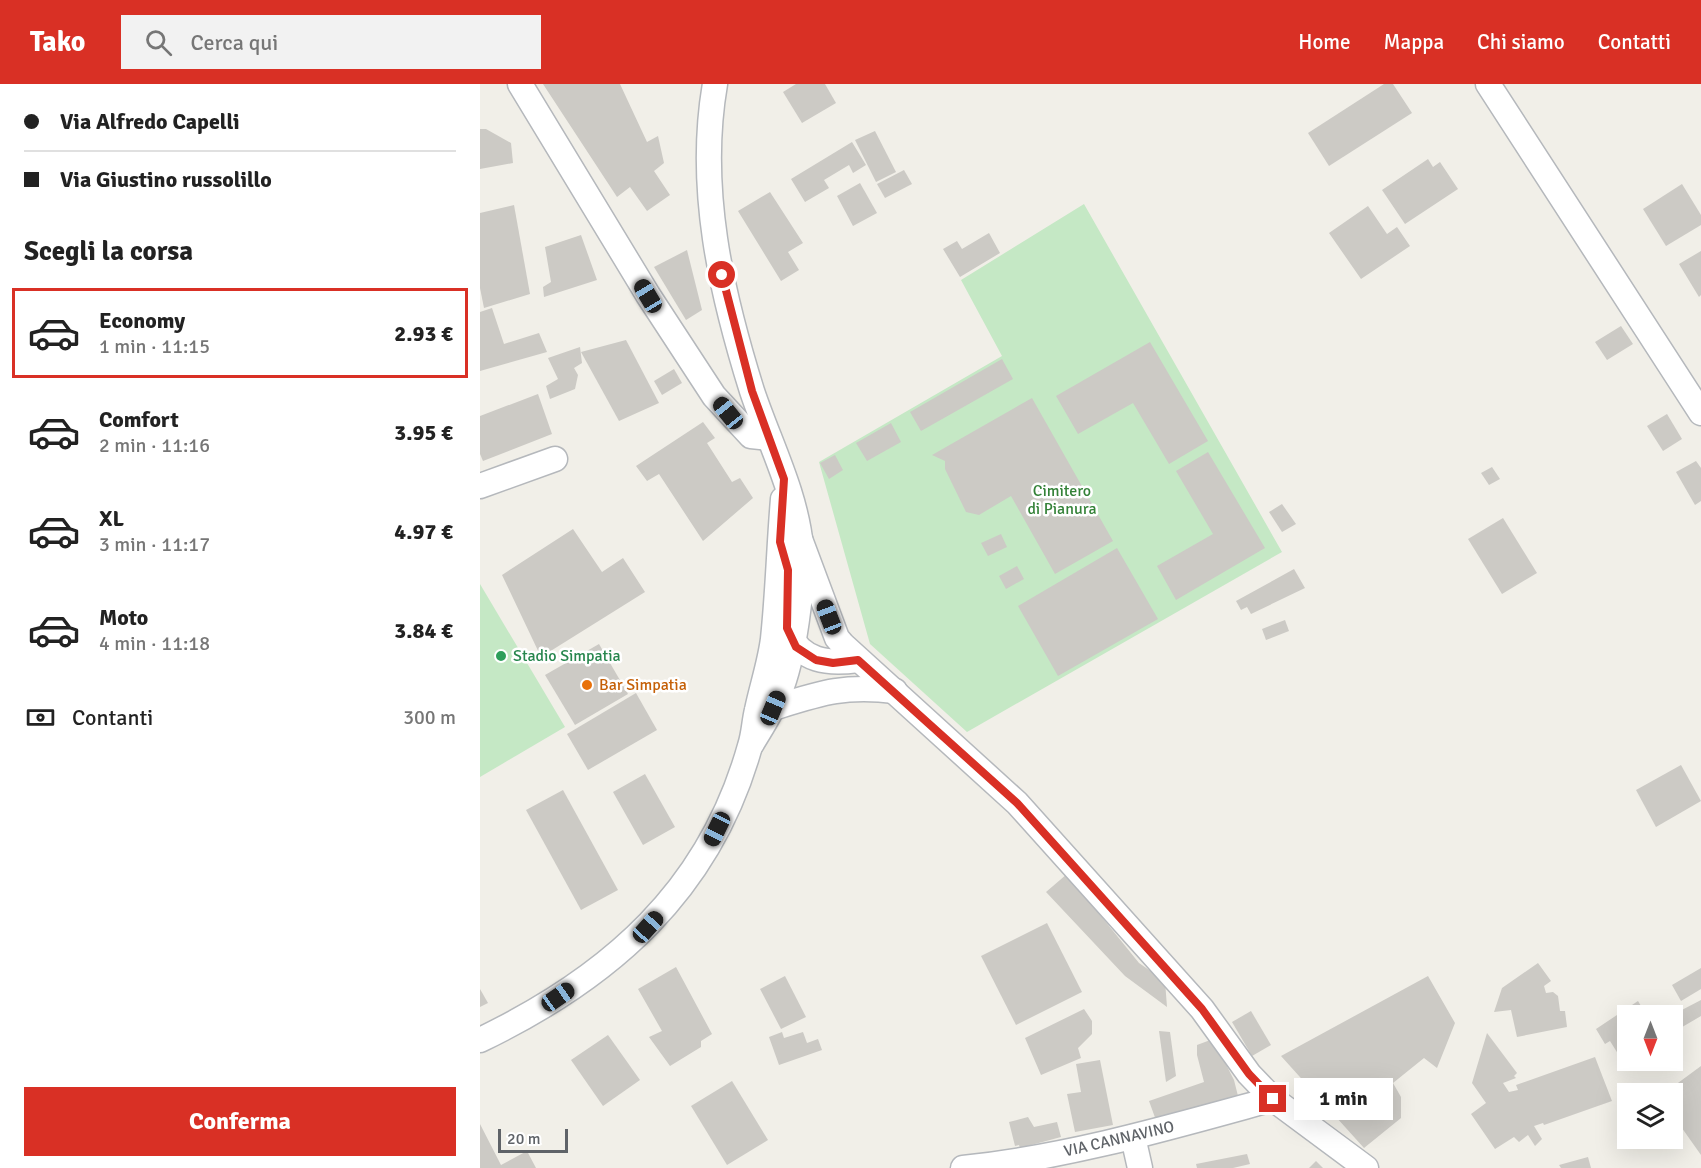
<!DOCTYPE html>
<html lang="it">
<head>
<meta charset="utf-8">
<style>
  :root { --surface:#fff; --page:#f2f2f2; --text:#222; --muted:#767676; --line:#e0e0e0; --accent:#d93025 }
  body { margin:0; font-family:Signika,sans-serif; background:var(--page); color:var(--text); height:100vh; display:flex; flex-direction:column; font-size:22px; white-space:nowrap }
  * { box-sizing:border-box; margin:0 }
  p { font-size:20px; color:var(--muted) }
  .icon { flex:none; width:33px; height:33px; fill:none; stroke:currentColor; stroke-width:2; stroke-linecap:round; stroke-linejoin:round }
  .map { position:relative; flex:1; overflow:hidden }
  .panel { display:flex; flex-direction:column; background:var(--surface); width:480px }
  .panel>* { flex:none }
  .guide { display:grid; align-content:center; height:132px; padding:0 24px; background:var(--surface) }
  .needle { width:39px; rotate:180deg }
  .buttons { position:absolute; left:1137px; top:921px; display:grid; gap:12px }
  .buttons a { display:grid; place-items:center; width:66px; height:66px; border-radius:0px; background:var(--surface); box-shadow:0 6px 24px #0002; font-size:30px }
  .scale { position:absolute; left:18px; bottom:15px; width:70px; box-sizing:border-box; padding-left:6px; border:3px solid #5f6368; border-top:0; font-size:16px; line-height:21px; white-space:nowrap; color:#5f6368; -webkit-text-stroke:4px #fff; paint-order:stroke }
  .end { position:absolute; width:27px; height:27px; margin:-14px; border:8px solid #d93025; background:#fff; box-shadow:0 0 0 3px #fff }
  .from { border-radius:50% }
  .bubble { position:absolute; height:42px; border-radius:0px; background:var(--surface); box-shadow:0 6px 24px #0002; font-size:20px; font-weight:800; line-height:42px; text-align:center }
  .car { position:absolute; width:18px; height:36px; margin:-18px -9px; border-radius:8px; box-shadow:0 0 4px 2px #0007; background:linear-gradient(#222 24%,#8ab4d8 0 40%,#222 0 76%,#8ab4d8 0 86%,#222 0) }
  .guide b { display:flex; align-items:center; gap:21px; height:57px; font-size:22px }
  .guide b+b { border-top:2px solid var(--line) }
  .guide i { width:15px; height:15px; background:var(--text) }
  ul { padding:0; list-style:none }
  li { display:flex; align-items:center; gap:18px; height:90px; margin:0 12px 9px; padding:0 12px; border:3px solid transparent; border-radius:0px }
  li div { flex:1 }
  li b { display:block; font-size:22px }
  li em { font-style:normal; font-weight:800 }
  li.current { border-color:var(--accent) }
  li>.icon { width:54px; height:54px; stroke-width:1.5 }
  h2 { padding:0 24px; font-size:27px; line-height:72px }
  .pay { display:flex; align-items:center; gap:15px; height:66px; padding:0 24px; font-size:22px }
  .pay p { margin-inline-start:auto }
  .action { display:flex; gap:12px; margin-top:auto; padding:12px 24px }
  .action a { flex:1; height:69px; border-radius:0px; background:var(--accent); color:#fff; font-size:24px; font-weight:800; line-height:69px; text-align:center }
  header { display:flex; align-items:center; gap:36px; box-sizing:border-box; height:84px; padding:0 30px; background:var(--accent); color:#fff }
  header strong { font-size:28px }
  nav { display:flex; gap:33px; margin-inline-start:auto; font-size:21px }
  .search { width:420px; height:54px; background:var(--page); display:flex; align-items:center; gap:15px; box-sizing:border-box; padding:0 21px; border-radius:0px; color:var(--muted); font-size:22px }
  main { display:flex; flex:1; min-height:0 }
  .map>svg:first-child { display:block }
  .green { fill:#c5e8c5 }
  .building { fill:#cccac5 }
  .lines { fill:none; stroke-linecap:round; stroke-linejoin:round }
  .minor-casing { stroke:#b5b8bc; stroke-width:27 }
  .minor { stroke:#fff; stroke-width:24 }
  .route { stroke:#d93025; stroke-width:8 }
  .leisure-dot { fill:#2e9e5b; stroke:#fff; stroke-width:2 }
  .food-dot { fill:#e8710a; stroke:#fff; stroke-width:2 }
  .labels { text-anchor:middle; dominant-baseline:central; stroke-width:5; stroke-linejoin:round; paint-order:stroke }
  .park-label { font-size:16px; fill:#348238; stroke:#fff }
  .leisure-label { font-size:16px; fill:#27864d; stroke:#fff; text-anchor:start }
  .food-label { font-size:16px; fill:#c56008; stroke:#fff; text-anchor:start }
  .street-label { font-size:16px; fill:#5f6368; stroke:#fff }
</style>
</head>
<body>
<header>
<strong>Tako</strong>
<div class="search"><svg class="icon" aria-label="search" viewBox="0 0 24 24"><circle cx="10" cy="10" r="6"/><path d="M15 15l6 6"/></svg>Cerca qui</div>
<nav><a>Home</a><a>Mappa</a><a>Chi siamo</a><a>Contatti</a></nav>
</header>
<main>
<section class="panel">
<div class="guide">
<b><i class="from"></i>Via Alfredo Capelli</b>
<b><i></i>Via Giustino russolillo</b>
</div>
<h2>Scegli la corsa</h2>
<ul>
<li class="current"><svg class="icon" aria-label="car" viewBox="0 0 24 24"><path d="M5 17H2v-5l4-1 3-4h7l3 4 3 1v5h-3M9 17h6M6 11h13"/><circle cx="7" cy="17" r="2"/><circle cx="17" cy="17" r="2"/></svg><div><b>Economy</b><p>1 min · 11:15</p></div><em>2.93 €</em></li>
<li><svg class="icon" aria-label="car" viewBox="0 0 24 24"><path d="M5 17H2v-5l4-1 3-4h7l3 4 3 1v5h-3M9 17h6M6 11h13"/><circle cx="7" cy="17" r="2"/><circle cx="17" cy="17" r="2"/></svg><div><b>Comfort</b><p>2 min · 11:16</p></div><em>3.95 €</em></li>
<li><svg class="icon" aria-label="car" viewBox="0 0 24 24"><path d="M5 17H2v-5l4-1 3-4h7l3 4 3 1v5h-3M9 17h6M6 11h13"/><circle cx="7" cy="17" r="2"/><circle cx="17" cy="17" r="2"/></svg><div><b>XL</b><p>3 min · 11:17</p></div><em>4.97 €</em></li>
<li><svg class="icon" aria-label="car" viewBox="0 0 24 24"><path d="M5 17H2v-5l4-1 3-4h7l3 4 3 1v5h-3M9 17h6M6 11h13"/><circle cx="7" cy="17" r="2"/><circle cx="17" cy="17" r="2"/></svg><div><b>Moto</b><p>4 min · 11:18</p></div><em>3.84 €</em></li>
</ul>
<div class="pay"><svg class="icon" aria-label="cash" viewBox="0 0 24 24"><path d="M3 7h18v10H3z"/><circle cx="12" cy="12" r="2"/></svg>Contanti<p>300 m</p></div>
<div class="action"><a>Conferma</a></div>
</section>
<div class="map">
<svg width="1221" height="1084" viewBox="0 0 1221 1084">
  <rect width="100%" height="100%" fill="#f1efe8"/>
  <g class="green">
    <polygon points="604,120 802,468 487,648 390,560 339,378 522,272 481,196"/>
    <polygon points="0,500 85,643 0,693"/>
  </g>
  <g class="building">
    <polygon points="63,0 140,0 167,58 178,52 184,79 174,87 190,111 167,127 150,103 137,113"/>
    <polygon points="316,0 345,0 356,19 322,39 303,8"/>
    <polygon points="904,0 913,0 932,29 849,82 828,49"/>
    <polygon points="0,45 6,45 31,59 33,79 0,85"/>
    <polygon points="395,47 416,88 396,98 375,56"/>
    <polygon points="372,58 386,81 373,89 369,81 344,96 349,104 325,118 311,95"/>
    <polygon points="948,75 953,83 960,78 978,105 925,140 902,106"/>
    <polygon points="424,86 432,100 405,114 397,100"/>
    <polygon points="380,99 397,129 373,142 357,112"/>
    <polygon points="1202,100 1221,131 1221,141 1186,162 1163,125"/>
    <polygon points="290,108 323,159 308,168 319,186 301,197 258,127"/>
    <polygon points="34,121 50,210 4,224 0,204 0,129"/>
    <polygon points="888,122 907,150 917,143 930,162 881,195 849,149"/>
    <polygon points="509,149 520,169 480,193 463,165 477,157 482,165"/>
    <polygon points="101,151 117,196 64,213 63,203 71,198 65,163"/>
    <polygon points="207,166 222,226 206,236 174,183"/>
    <polygon points="1221,167 1221,211 1219,213 1199,180"/>
    <polygon points="12,224 24,260 59,249 67,268 0,287 0,228"/>
    <polygon points="1141,242 1153,260 1127,276 1115,258"/>
    <polygon points="146,256 179,319 139,337 101,268"/>
    <polygon points="670,258 728,357 689,380 653,319 598,350 576,312"/>
    <polygon points="100,263 102,279 94,284 98,291 95,305 70,315 66,302 78,295 68,274"/>
    <polygon points="522,275 533,295 441,347 430,328"/>
    <polygon points="194,285 202,299 182,311 174,297"/>
    <polygon points="58,310 72,350 3,377 0,370 0,332"/>
    <polygon points="552,314 633,457 575,490 531,412 499,431 486,428 465,385 465,377 452,371"/>
    <polygon points="1187,330 1202,355 1183,367 1167,342"/>
    <polygon points="223,338 235,354 227,359 252,398 260,394 273,414 223,457 179,390 167,397 156,382"/>
    <polygon points="411,339 421,358 387,377 376,359"/>
    <polygon points="728,368 785,464 696,516 677,482 733,450 696,387"/>
    <polygon points="355,371 363,386 349,395 340,379"/>
    <polygon points="1216,377 1221,384 1221,417 1215,421 1196,388"/>
    <polygon points="1012,383 1020,395 1009,401 1001,389"/>
    <polygon points="802,420 816,440 802,448 789,428"/>
    <polygon points="1023,434 1057,489 1022,510 988,455"/>
    <polygon points="93,445 122,488 143,474 165,508 61,573 22,491"/>
    <polygon points="521,450 527,463 508,472 501,459"/>
    <polygon points="637,464 678,535 578,592 538,522"/>
    <polygon points="537,482 544,495 526,505 519,492"/>
    <polygon points="814,485 825,504 771,530 767,523 761,526 756,517"/>
    <polygon points="805,536 809,547 786,556 782,545"/>
    <polygon points="119,560 148,610 95,641 65,591"/>
    <polygon points="156,609 177,646 108,686 87,650"/>
    <polygon points="1201,681 1221,717 1176,743 1156,706"/>
    <polygon points="165,690 195,743 163,761 133,708"/>
    <polygon points="83,706 138,806 101,826 46,726"/>
    <polygon points="587,790 659,879 685,897 687,923 645,892 566,808"/>
    <polygon points="567,839 602,908 536,941 501,872"/>
    <polygon points="1058,879 1071,897 1064,902 1066,909 1073,908 1078,912 1080,927 1085,927 1087,943 1037,953 1031,926 1014,928 1022,904"/>
    <polygon points="196,883 232,950 221,957 221,963 190,982 169,953 182,947 158,905"/>
    <polygon points="1221,884 1221,905 1201,917 1192,901"/>
    <polygon points="305,892 326,933 301,945 280,905"/>
    <polygon points="948,892 975,939 957,984 944,974 913,999 921,1013 921,1034 884,1064 801,972"/>
    <polygon points="0,905 8,919 0,923"/>
    <polygon points="1221,916 1221,932 1192,949 1192,932 1182,932 1195,925 1198,928"/>
    <polygon points="1158,917 1167,932 1148,932 1148,968 1140,973 1130,957 1125,960 1116,945"/>
    <polygon points="604,925 612,937 612,950 598,964 601,974 561,991 545,954"/>
    <polygon points="771,927 791,961 772,972 752,938"/>
    <polygon points="679,947 690,948 696,992 686,998"/>
    <polygon points="302,948 304,954 323,948 327,959 338,955 342,966 299,981 289,953"/>
    <polygon points="1007,949 1037,989 1034,992 1036,994 1023,999 1029,1008 1038,1006 1036,1001 1115,973 1132,1017 1064,1041 1063,1039 1054,1042 1062,1055 1055,1062 1048,1051 1039,1058 1034,1053 1015,1065 991,1030 1006,1019 992,999"/>
    <polygon points="128,951 160,996 123,1022 91,976"/>
    <polygon points="733,955 754,996 759,1016 677,1039 669,1017 724,998 717,971 717,961"/>
    <polygon points="620,976 633,1041 595,1048 587,1010 601,1008 596,980"/>
    <polygon points="1221,982 1221,1071 1192,1030 1192,1010 1183,1010"/>
    <polygon points="252,997 288,1056 247,1081 211,1022"/>
    <polygon points="548,1033 554,1043 577,1038 581,1053 540,1064 539,1061 535,1062 529,1038"/>
    <polygon points="0,1040 21,1081 47,1067 56,1084 0,1084"/>
    <polygon points="767,1070 770,1080 753,1084 717,1084 716,1080"/>
    <polygon points="1108,1073 1111,1084 1081,1084 1079,1081"/>
    <polygon points="836,1077 843,1084 829,1084"/>
  </g>
  <g class="lines">
    <defs>
      <g id="minor">
        <polyline points="40,0 168,211 234,312 271,352 289,354"/>
        <path d="M235 0C217 104 241 208 272 307 289 358 316 409 321 463 324 501 314 574 299 610 292 628 281 644 271 661"/>
        <polyline points="1008,0 1221,329"/>
        <polyline points="0,402 75,375"/>
        <polyline points="320,455 357,554 363,561 537,719 722,925 769,990 793,1015 886,1084"/>
        <path d="M308 547C321 578 348 580 378 576"/>
        <path d="M293 624C341 609 363 601 415 607"/>
        <path d="M0 956C131 893 230 806 270 662 274 650 274 638 277 626 282 602 290 579 293 555 298 508 299 462 303 415"/>
        <polyline points="653,1053 660,1084"/>
        <path d="M483 1084C589 1073 691 1043 793 1015"/>
      </g>
    </defs>
    <use href="#minor" class="minor-casing"/>
    <use href="#minor" class="minor"/>
  </g>
  <g class="lines">
    <polyline class="route" points="242,191 272,307 304,395 300,458 308,486 307,544 316,563 336,576 353,579 378,576 537,719 722,925 769,990 793,1015"/>
  </g>
  <circle class="leisure-dot" cx="21" cy="572" r="6"/>
  <circle class="food-dot" cx="107" cy="601" r="6"/>
  <g class="labels">
    <g class="park-label">
      <text x="582" y="407">Cimitero<tspan x="582" dy="18">di Pianura</tspan></text>
    </g>
    <g class="leisure-label">
      <text x="33" y="572">Stadio Simpatia</text>
    </g>
    <g class="food-label">
      <text x="119" y="601">Bar Simpatia</text>
    </g>
    <g class="street-label">
      <text transform="translate(639 1055) rotate(-13)">VIA CANNAVINO</text>
    </g>
  </g>
</svg>
<div class="buttons">
<a><svg class="needle" viewBox="-14 -14 28 28"><path d="M0-13l5 13h-10z" fill="#e53935"/><path d="M0 13l5-13h-10z" fill="#767676"/></svg></a>
<a><svg class="icon" aria-label="layers" viewBox="0 0 24 24"><path d="M12 4l9 5-9 5-9-5zM3 14l9 5 9-5"/></svg></a>
</div>
<div class="scale">20 m</div>
<i class="end from" style="left:242px;top:191px"></i>
<i class="end" style="left:793px;top:1015px"></i>
<div class="bubble" style="left:814px;top:994px;width:99px">1 min</div>
<i class="car" style="left:168px;top:212px;rotate:329deg"></i>
<i class="car" style="left:248px;top:329px;rotate:321deg"></i>
<i class="car" style="left:349px;top:533px;rotate:339deg"></i>
<i class="car" style="left:293px;top:624px;rotate:23deg"></i>
<i class="car" style="left:237px;top:745px;rotate:206deg"></i>
<i class="car" style="left:168px;top:843px;rotate:42deg"></i>
<i class="car" style="left:78px;top:913px;rotate:55deg"></i>
</div>
</main>
</body>
</html>
